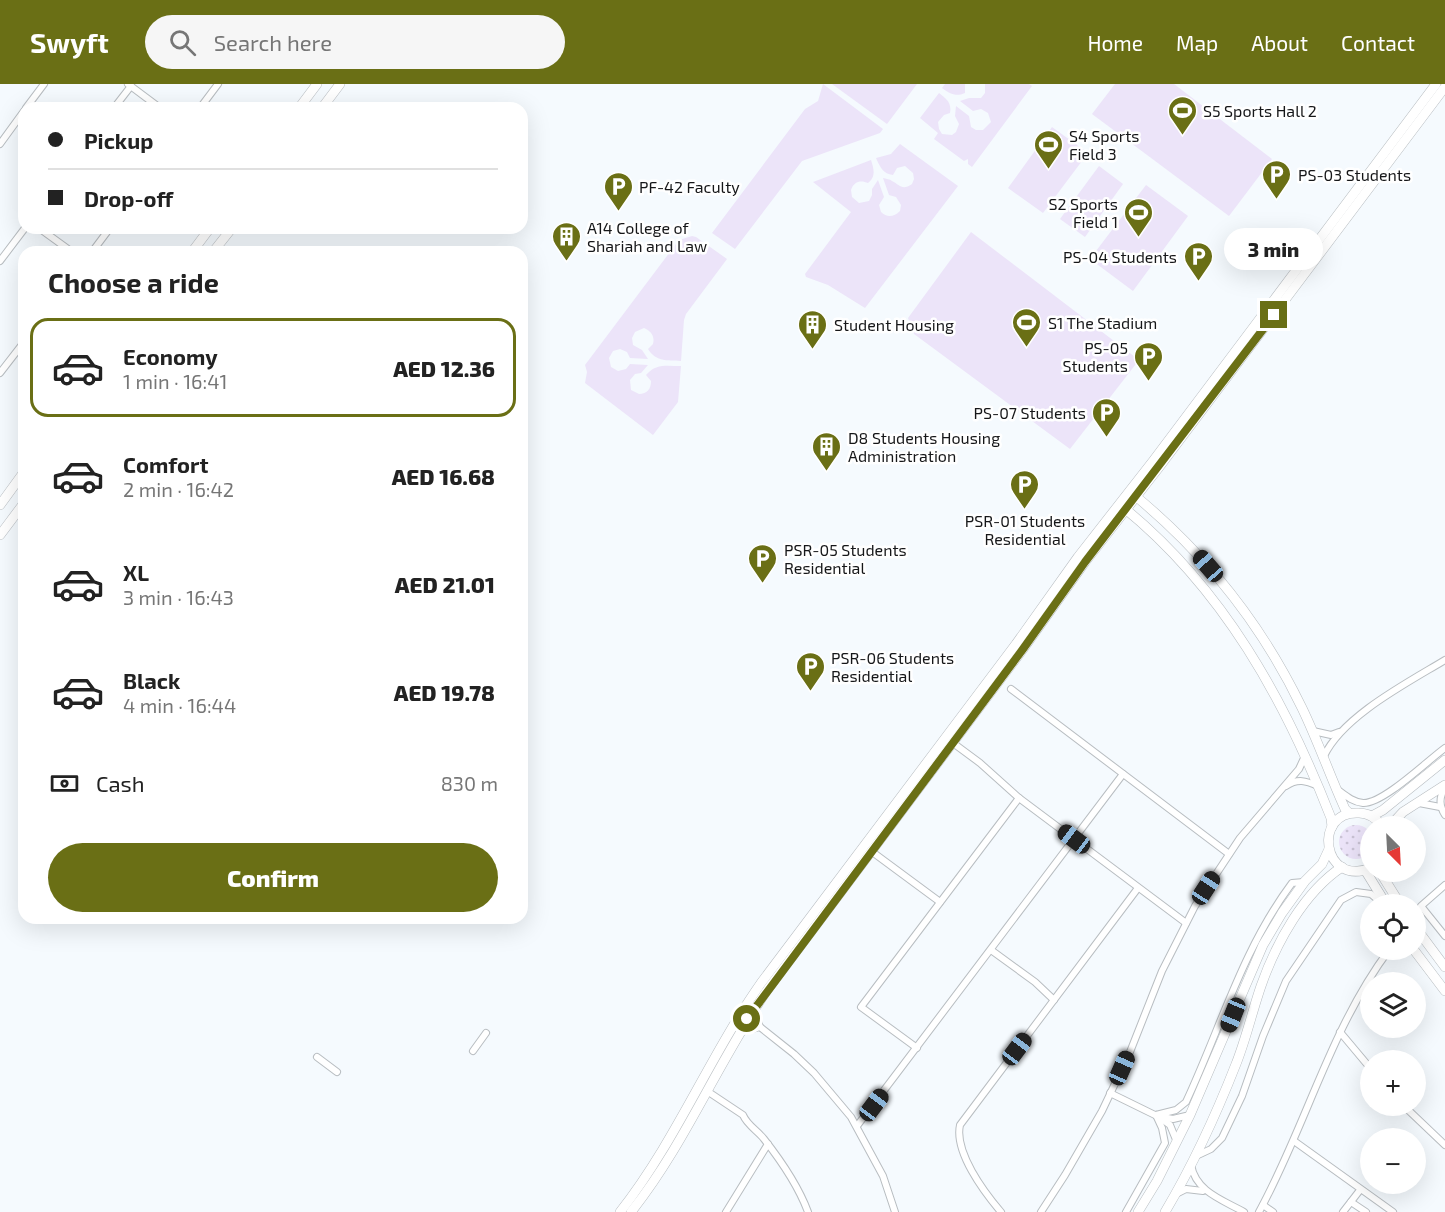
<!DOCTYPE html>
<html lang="en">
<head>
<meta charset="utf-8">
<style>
  :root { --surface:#fff; --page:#f6f6f6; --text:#222; --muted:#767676; --line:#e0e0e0; --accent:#6a6f15 }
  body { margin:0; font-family:"Exo 2",sans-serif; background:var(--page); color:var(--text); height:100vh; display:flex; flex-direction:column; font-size:22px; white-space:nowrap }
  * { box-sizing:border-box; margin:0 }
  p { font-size:20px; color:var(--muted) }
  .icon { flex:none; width:33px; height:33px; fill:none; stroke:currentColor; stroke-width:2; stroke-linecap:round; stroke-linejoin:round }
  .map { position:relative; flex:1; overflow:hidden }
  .panel { position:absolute; left:18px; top:162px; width:510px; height:678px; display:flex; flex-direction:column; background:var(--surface); border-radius:18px; box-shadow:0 6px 24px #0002 }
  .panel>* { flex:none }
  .banner { position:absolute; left:18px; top:18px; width:510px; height:132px; border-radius:18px; box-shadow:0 6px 24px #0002; display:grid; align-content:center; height:132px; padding:0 30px; background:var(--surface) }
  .needle { width:39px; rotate:156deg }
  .buttons { position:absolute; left:1360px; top:732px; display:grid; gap:12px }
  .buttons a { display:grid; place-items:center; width:66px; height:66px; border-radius:50%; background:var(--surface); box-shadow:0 6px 24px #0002; font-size:30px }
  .end { position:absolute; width:27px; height:27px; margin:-14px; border:8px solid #6a6f15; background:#fff; box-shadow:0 0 0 3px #fff }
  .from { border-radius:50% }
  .bubble { position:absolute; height:42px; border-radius:21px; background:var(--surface); box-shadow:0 6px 24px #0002; font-size:20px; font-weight:800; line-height:42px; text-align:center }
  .car { position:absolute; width:18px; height:36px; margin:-18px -9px; border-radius:8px; box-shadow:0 0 4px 2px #0007; background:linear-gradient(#222 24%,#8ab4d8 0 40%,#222 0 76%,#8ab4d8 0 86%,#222 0) }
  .banner b { display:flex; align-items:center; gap:21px; height:57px; font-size:22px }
  .banner b+b { border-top:2px solid var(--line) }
  .banner i { width:15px; height:15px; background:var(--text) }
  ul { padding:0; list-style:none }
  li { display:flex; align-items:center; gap:18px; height:99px; margin:0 12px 9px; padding:0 18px; border:3px solid transparent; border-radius:18px }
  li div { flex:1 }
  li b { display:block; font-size:22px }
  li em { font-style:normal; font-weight:800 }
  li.current { border-color:var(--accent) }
  li>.icon { width:54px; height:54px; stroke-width:1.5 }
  h2 { padding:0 30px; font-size:27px; line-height:72px }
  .pay { display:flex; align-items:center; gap:15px; height:66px; padding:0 30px; font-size:22px }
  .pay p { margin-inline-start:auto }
  .button { display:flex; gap:12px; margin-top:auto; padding:12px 30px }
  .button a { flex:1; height:69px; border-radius:36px; background:var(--accent); color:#fff; font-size:24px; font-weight:800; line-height:69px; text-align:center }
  header { display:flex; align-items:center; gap:36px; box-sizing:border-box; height:84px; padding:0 30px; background:var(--accent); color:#fff }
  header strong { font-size:28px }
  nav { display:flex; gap:33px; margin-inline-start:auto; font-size:21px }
  .search { width:420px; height:54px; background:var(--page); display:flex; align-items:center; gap:15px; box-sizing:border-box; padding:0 21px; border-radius:33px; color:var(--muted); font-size:22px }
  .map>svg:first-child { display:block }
  .grass { fill:#ece4f9 }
  .park { fill:url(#park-dots) }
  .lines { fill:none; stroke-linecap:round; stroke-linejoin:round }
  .minor-casing { stroke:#b8bdc1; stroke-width:8 }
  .secondary-casing { stroke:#b8bdc1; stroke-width:10 }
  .minor { stroke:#fff; stroke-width:6 }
  .secondary { stroke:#fff; stroke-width:9 }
  .route { stroke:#6a6f15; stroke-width:8 }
  .labels { text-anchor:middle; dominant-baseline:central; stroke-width:5; stroke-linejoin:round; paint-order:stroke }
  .poi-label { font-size:16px; fill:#161719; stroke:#fff; text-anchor:start }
</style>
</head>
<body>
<header>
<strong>Swyft</strong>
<div class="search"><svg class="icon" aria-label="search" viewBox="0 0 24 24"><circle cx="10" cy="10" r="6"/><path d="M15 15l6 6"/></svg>Search here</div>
<nav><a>Home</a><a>Map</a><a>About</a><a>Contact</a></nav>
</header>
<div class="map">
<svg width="1445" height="1128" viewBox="0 0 1445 1128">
  <defs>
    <pattern id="park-dots" width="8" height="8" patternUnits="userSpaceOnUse" patternTransform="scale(1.5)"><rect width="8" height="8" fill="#ece4f9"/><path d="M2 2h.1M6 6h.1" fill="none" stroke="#cac3d5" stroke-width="1.8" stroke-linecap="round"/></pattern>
  </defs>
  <rect width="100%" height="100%" fill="#f5fafe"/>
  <g class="grass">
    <polygon points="823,0 883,45 880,49 802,77 735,165 712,149 805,25 818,17"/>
    <polygon points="832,0 917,0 887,40"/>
    <path d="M945 0H965V9C956 13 950 10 942 4Z"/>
    <path d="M985 0H1029L1032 2 972 83 968 80V75L964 77 934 55 938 49 920 34 939 9C946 15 952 18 950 29L944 31 938 38 939 45 942 50 952 51 956 48 959 40 955 32 956 22 969 32 971 43 976 46H983L991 38 988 29 981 25 973 27 960 17 969 14H981L985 9Z"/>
    <polygon points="1115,0 1174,0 1272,75 1229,132 1092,30"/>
    <polygon points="1052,43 1088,69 1043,129 1008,104"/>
    <path d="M900 60 958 102 865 224 828 201 806 193 805 190 851 128 813 98 871 76C874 85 876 93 868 99 861 96 854 97 851 106L852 113 859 119 869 117 872 111V105L878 96 884 113 879 121 881 128C887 134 894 133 900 127L901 121 896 113 889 111 883 94C886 95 890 95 892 97 900 101 902 107 912 100L914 95 913 89 905 82 897 84 893 91C883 90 880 83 876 74L891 70Z"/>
    <polygon points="1099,82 1123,100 1085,153 1060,135"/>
    <polygon points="1146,101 1188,132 1133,207 1090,175"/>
    <polygon points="971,148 1139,276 1070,365 914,250 908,234"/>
    <path d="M692 152 696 153 727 175 686 230 684 236 681 277C667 276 656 278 648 265L653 260C655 252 651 247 644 244L635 248 632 254 633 261 642 266 648 275 630 274 627 268 620 265 613 267 609 274 611 283 618 287 626 285 630 280 648 281 641 289 635 290 630 296 631 306 639 310C647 310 651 305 651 297L646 291C656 279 667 282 681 282L678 318 653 351 585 299 587 288 585 281 679 156Z"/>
  </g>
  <circle class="park" cx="1356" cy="758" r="17"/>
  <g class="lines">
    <defs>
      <g id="minor">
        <polyline points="128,0 160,24"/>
        <polyline points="26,24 44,0"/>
        <polyline points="114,24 131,2"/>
        <polyline points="200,24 218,0"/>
        <polyline points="0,60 24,27"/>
        <polyline points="39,144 72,168"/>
        <polyline points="92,168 110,144"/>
        <polyline points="0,177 25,144"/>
        <polyline points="0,289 24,258"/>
        <polyline points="1011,605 1229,770"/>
        <polyline points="1313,647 1331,651 1339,648"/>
        <polyline points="953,659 980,679 1019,714 1186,839"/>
        <path d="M1324 672C1343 632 1407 599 1445 576"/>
        <path d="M1286 702C1298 694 1306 697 1318 702"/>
        <path d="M1445 703C1439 714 1439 721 1445 731"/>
        <path d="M1338 706C1346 712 1353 718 1363 719 1383 720 1427 677 1445 664"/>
        <polyline points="1419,719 1440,723"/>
        <polyline points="871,767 940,818"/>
        <polyline points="1445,801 1421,822 1445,852"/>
        <polyline points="991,866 1035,898 1054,916"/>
        <polyline points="1387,871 1400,866"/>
        <polyline points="754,926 760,943 794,970 814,989 851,1033 883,1092 895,1128"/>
        <polyline points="741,948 760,943"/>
        <polyline points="1340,948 1371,985"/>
        <polyline points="917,964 861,923 1019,714"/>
        <polyline points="473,967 486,949"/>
        <polyline points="317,973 337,988"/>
        <path d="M707 1007 743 1031C747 1041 758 1047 764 1055 782 1078 798 1101 808 1128"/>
        <polyline points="1110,1009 1159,1033 1170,1041 1177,1058"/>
        <polyline points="1404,1022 1445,1061"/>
        <path d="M1156 1031 1176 1026 1186 1018C1221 943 1242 866 1292 799L1304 798"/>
        <polyline points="1162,1033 1173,1035 1190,1031"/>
        <polyline points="857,1042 1123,690"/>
        <polyline points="1294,1057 1393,1128"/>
        <polyline points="1196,1072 1211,1065 1222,1054 1242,1012 1263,952 1286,897 1341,816 1356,808 1371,810 1378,816 1384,818"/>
        <path d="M1191 1081C1196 1108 1223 1116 1244 1128"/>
        <polyline points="1176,1110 1186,1105 1203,1107"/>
        <polyline points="1351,1118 1366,1128"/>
        <polyline points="1263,1121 1273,1128"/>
        <polyline points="726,1128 768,1060"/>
        <path d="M1001 1128C984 1108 954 1068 960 1041L1138 804"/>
        <polyline points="1041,1128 1065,1091 1102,1027 1130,968 1162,887 1195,822 1240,754 1299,685 1305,672"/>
        <polyline points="1126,1128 1165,1059 1162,1044 1156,1031"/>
        <path d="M1259 1128C1306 1042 1330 945 1389 866"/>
        <polyline points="1343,1128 1360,1106"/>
      </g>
      <g id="secondary">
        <polyline points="299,24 317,0"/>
        <polyline points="322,24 340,0"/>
        <polyline points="192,168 210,144"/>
        <polyline points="213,168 232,144"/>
        <path d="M1133 410C1205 469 1262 541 1302 624 1318 657 1330 692 1345 725L1349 729"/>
        <polyline points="0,421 24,388"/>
        <path d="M1123 423C1223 504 1285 616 1331 734L1332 743"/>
        <polyline points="0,451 24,419"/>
        <polyline points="1372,732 1383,726 1445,676"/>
        <polyline points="1390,742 1403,728 1445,701"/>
        <path d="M1371 784C1322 804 1312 726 1359 729 1369 729 1376 734 1382 742"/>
        <polyline points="1365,786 1386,820"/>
        <polyline points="1380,788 1400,820"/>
        <polyline points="1416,844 1445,883"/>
        <polyline points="1414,866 1445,907"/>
        <path d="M620 1128C676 1057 709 973 761 899L1016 560 1078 473 1153 377 1436 0"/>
        <path d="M631 1128C686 1059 718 977 768 905L1023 565 1085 478 1160 382 1445 3"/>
        <polyline points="1138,1128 1157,1097 1190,1031 1263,861 1282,829 1305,797 1322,780 1329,765"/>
        <path d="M1165 1128C1193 1081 1216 1031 1236 980 1246 955 1252 928 1261 902 1276 859 1304 808 1342 783"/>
      </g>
    </defs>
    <use href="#minor" class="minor-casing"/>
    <use href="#secondary" class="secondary-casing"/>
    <use href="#minor" class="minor"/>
    <use href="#secondary" class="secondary"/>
  </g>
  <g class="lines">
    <polyline class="route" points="747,935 1023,565 1085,478 1274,231"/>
  </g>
  <defs>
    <symbol id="stadium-pin" viewBox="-11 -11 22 30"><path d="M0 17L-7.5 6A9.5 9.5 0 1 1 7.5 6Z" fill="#6a6f15" stroke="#fff"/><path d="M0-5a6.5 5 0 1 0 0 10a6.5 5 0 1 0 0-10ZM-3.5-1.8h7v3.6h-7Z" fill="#fff"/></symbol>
    <symbol id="parking-pin" viewBox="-11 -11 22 30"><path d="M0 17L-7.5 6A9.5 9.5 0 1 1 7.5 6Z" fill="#6a6f15" stroke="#fff"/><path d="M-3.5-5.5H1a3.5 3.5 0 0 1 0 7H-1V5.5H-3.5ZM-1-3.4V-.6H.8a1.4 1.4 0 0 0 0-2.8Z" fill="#fff"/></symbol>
    <symbol id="building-pin" viewBox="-11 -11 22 30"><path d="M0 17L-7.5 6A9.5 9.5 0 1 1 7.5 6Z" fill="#6a6f15" stroke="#fff"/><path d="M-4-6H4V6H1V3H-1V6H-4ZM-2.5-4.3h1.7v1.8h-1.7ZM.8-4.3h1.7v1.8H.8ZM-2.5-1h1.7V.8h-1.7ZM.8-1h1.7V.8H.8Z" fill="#fff"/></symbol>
  </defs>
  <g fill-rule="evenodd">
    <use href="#stadium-pin" x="1166" y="10" width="33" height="45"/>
    <use href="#stadium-pin" x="1032" y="44" width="33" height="45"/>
    <use href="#parking-pin" x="1260" y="74" width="33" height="45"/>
    <use href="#parking-pin" x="602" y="86" width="33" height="45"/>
    <use href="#stadium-pin" x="1122" y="112" width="33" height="45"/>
    <use href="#building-pin" x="550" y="136" width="33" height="45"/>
    <use href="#parking-pin" x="1182" y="156" width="33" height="45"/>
    <use href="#stadium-pin" x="1010" y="222" width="33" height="45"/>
    <use href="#building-pin" x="796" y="224" width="33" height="45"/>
    <use href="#parking-pin" x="1132" y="256" width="33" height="45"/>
    <use href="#parking-pin" x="1090" y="312" width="33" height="45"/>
    <use href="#building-pin" x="810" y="346" width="33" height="45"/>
    <use href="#parking-pin" x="1008" y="384" width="33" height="45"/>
    <use href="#parking-pin" x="746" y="458" width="33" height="45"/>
    <use href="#parking-pin" x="794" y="566" width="33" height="45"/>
  </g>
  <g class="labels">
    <g class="poi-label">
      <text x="1203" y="26">S5 Sports Hall 2</text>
      <text x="1069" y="51">S4 Sports<tspan x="1069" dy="18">Field 3</tspan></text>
      <text x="1298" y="90">PS-03 Students</text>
      <text x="639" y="102">PF-42 Faculty</text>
      <text x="1118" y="119" text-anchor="end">S2 Sports<tspan x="1118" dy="18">Field 1</tspan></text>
      <text x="587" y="143">A14 College of<tspan x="587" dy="18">Shariah and Law</tspan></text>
      <text x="1177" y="172" text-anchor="end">PS-04 Students</text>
      <text x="1048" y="238">S1 The Stadium</text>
      <text x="834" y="240">Student Housing</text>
      <text x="1128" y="263" text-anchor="end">PS-05<tspan x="1128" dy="18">Students</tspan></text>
      <text x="1086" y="328" text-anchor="end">PS-07 Students</text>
      <text x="848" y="353">D8 Students Housing<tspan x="848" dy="18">Administration</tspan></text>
      <text x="1025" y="436" text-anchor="middle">PSR-01 Students<tspan x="1025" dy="18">Residential</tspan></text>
      <text x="784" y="465">PSR-05 Students<tspan x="784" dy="18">Residential</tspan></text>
      <text x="831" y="573">PSR-06 Students<tspan x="831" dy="18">Residential</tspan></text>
    </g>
  </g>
</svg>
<div class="buttons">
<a><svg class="needle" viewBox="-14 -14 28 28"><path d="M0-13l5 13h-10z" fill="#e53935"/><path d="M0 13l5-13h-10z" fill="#767676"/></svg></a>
<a><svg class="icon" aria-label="locate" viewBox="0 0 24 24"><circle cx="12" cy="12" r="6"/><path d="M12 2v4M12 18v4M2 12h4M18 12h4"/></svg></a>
<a><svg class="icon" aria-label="layers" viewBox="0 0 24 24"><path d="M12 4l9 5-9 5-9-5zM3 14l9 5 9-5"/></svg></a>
<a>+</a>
<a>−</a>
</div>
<i class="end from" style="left:747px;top:935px"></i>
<i class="end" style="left:1274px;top:231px"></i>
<div class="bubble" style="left:1224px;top:144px;width:99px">3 min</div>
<i class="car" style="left:1208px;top:482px;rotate:319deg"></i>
<i class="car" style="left:1074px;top:755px;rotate:307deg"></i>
<i class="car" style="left:1206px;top:804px;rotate:33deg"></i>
<i class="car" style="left:1233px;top:931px;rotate:202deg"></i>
<i class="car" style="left:1017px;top:965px;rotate:37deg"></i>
<i class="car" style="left:1122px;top:984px;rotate:24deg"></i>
<i class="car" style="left:874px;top:1021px;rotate:37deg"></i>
<div class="banner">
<b><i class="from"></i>Pickup</b>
<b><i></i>Drop-off</b>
</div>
<section class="panel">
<h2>Choose a ride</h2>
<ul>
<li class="current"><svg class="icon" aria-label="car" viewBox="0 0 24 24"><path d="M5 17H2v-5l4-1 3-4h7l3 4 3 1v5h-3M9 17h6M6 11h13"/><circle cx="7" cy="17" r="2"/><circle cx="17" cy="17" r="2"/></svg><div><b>Economy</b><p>1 min · 16:41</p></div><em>AED 12.36</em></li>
<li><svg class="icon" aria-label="car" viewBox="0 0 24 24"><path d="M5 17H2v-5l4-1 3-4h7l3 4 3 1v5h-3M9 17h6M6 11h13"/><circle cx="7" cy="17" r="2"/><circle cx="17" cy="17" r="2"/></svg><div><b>Comfort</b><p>2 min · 16:42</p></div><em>AED 16.68</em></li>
<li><svg class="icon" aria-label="car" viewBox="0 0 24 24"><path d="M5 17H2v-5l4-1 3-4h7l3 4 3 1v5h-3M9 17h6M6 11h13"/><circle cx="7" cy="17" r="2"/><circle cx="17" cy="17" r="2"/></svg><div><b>XL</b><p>3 min · 16:43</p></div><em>AED 21.01</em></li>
<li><svg class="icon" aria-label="car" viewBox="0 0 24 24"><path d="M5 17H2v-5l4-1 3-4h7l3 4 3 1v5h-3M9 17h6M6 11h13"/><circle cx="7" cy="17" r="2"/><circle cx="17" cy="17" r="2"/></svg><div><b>Black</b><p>4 min · 16:44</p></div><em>AED 19.78</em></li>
</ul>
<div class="pay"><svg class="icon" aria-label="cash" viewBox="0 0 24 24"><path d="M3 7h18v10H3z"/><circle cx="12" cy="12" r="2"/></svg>Cash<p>830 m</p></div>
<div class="button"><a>Confirm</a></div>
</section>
</div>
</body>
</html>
